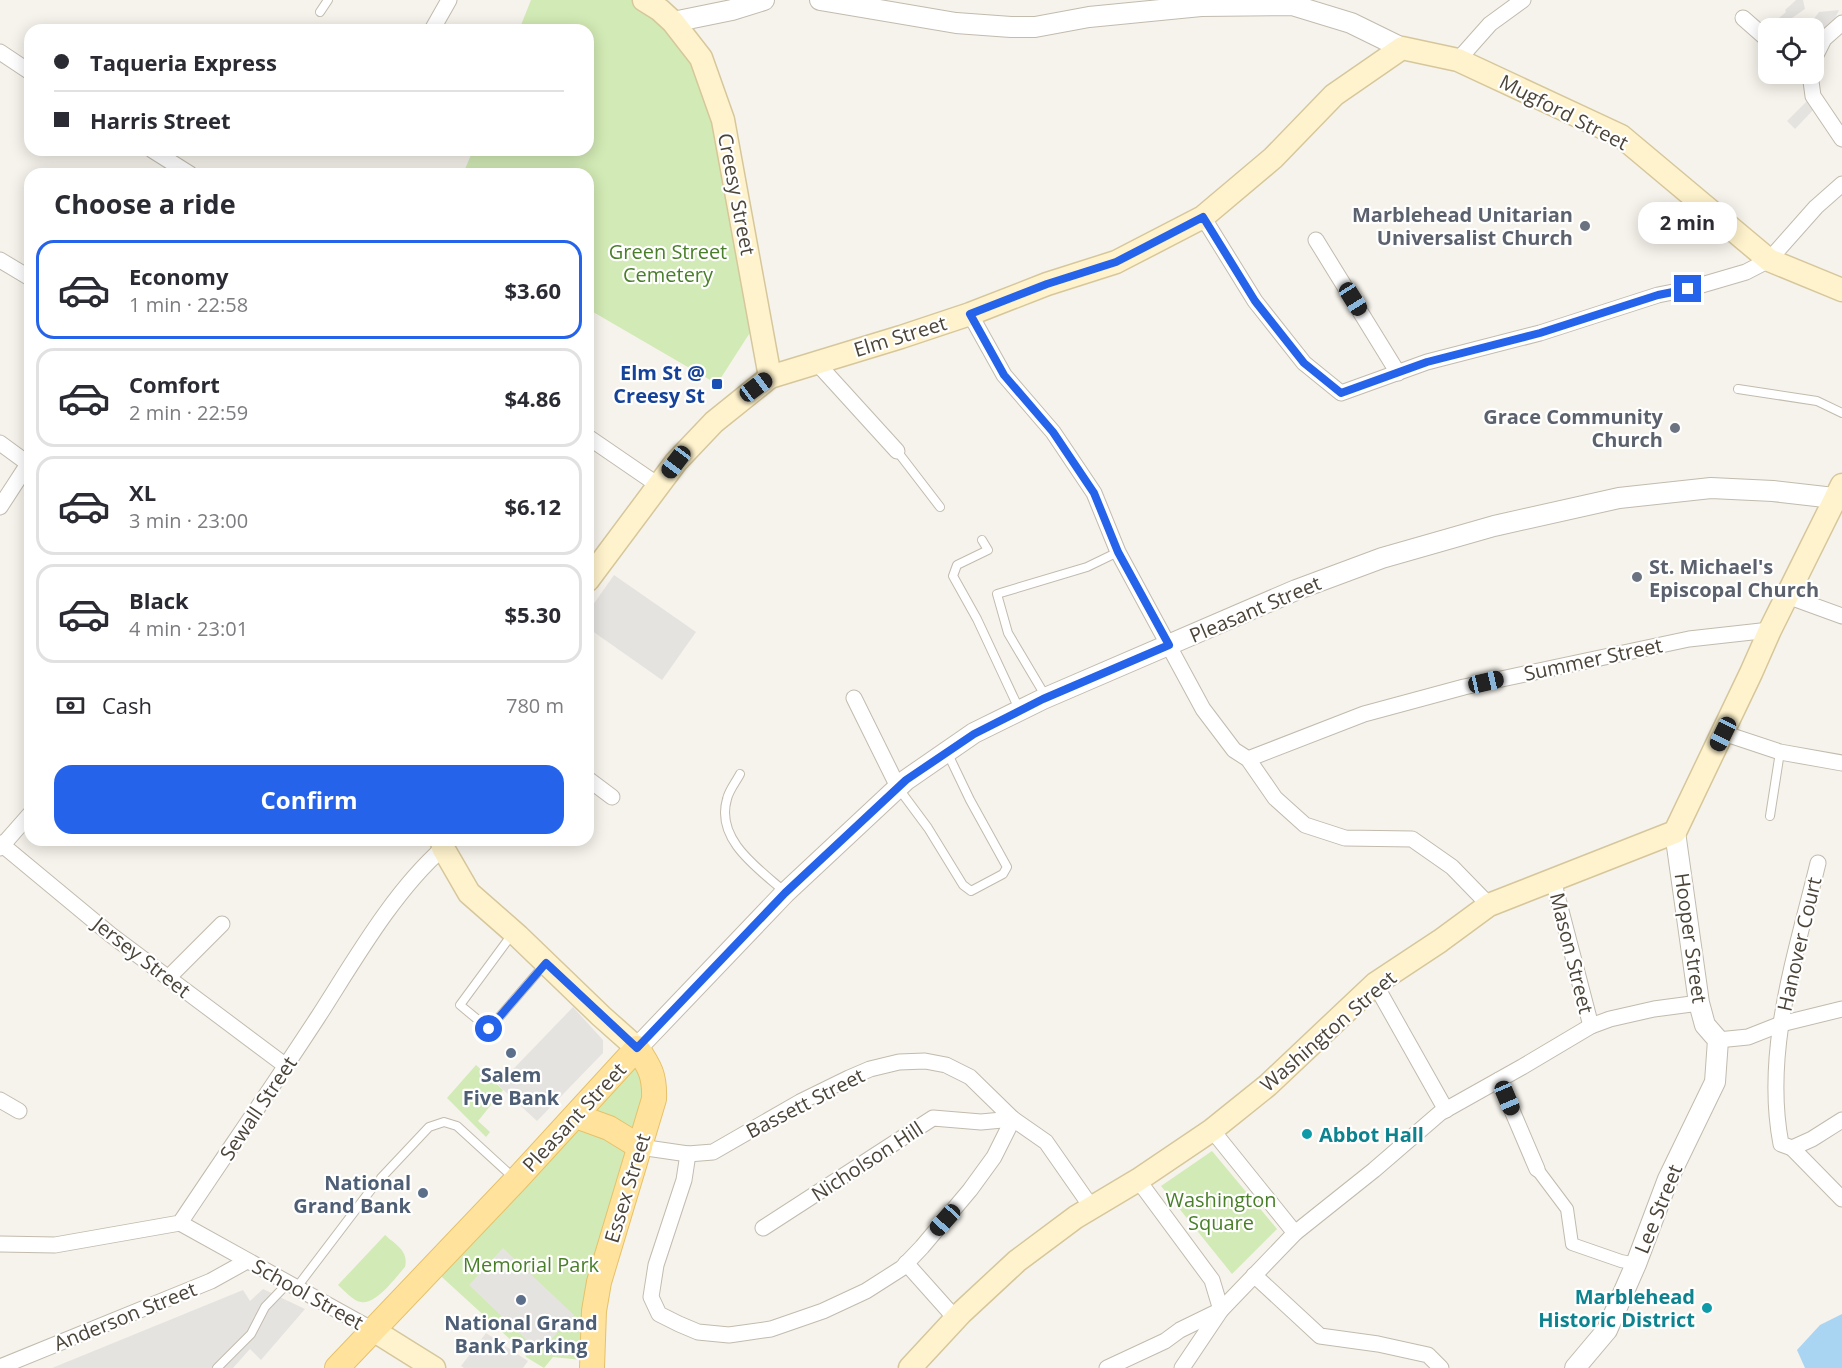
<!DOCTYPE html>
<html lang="en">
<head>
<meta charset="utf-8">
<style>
  :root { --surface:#fff; --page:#f2f2f3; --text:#2b2b33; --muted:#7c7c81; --line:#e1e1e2; --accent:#2563eb }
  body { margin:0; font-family:"Open Sans",sans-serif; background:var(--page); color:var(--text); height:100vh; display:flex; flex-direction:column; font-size:22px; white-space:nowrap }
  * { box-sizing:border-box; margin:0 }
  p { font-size:20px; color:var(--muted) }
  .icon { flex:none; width:33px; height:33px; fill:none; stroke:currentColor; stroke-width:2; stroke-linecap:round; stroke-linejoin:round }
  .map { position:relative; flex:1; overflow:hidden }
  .sheet { position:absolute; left:24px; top:168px; width:570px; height:678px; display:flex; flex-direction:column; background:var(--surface); border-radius:18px; box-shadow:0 3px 15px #0003 }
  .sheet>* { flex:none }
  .hud { position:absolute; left:24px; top:24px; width:570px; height:132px; border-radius:18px; box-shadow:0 3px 15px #0003; display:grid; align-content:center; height:132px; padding:0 30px; background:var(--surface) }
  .buttons { position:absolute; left:1758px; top:18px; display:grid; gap:12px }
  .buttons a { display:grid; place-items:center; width:66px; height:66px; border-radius:12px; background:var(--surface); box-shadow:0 3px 15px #0003; font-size:30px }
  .end { position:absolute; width:27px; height:27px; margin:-14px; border:8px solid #2563eb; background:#fff; box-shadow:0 0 0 3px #fff }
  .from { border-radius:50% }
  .bubble { position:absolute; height:42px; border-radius:18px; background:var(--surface); box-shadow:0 3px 15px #0003; font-size:20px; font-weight:700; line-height:42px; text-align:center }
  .car { position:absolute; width:18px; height:36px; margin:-18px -9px; border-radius:8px; box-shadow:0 0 4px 2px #0007; background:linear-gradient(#222 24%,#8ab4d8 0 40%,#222 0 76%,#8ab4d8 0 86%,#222 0) }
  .hud b { display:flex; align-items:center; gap:21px; height:57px; font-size:22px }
  .hud b+b { border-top:2px solid var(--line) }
  .hud i { width:15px; height:15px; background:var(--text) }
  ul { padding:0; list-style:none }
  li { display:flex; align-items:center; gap:18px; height:99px; margin:0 12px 9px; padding:0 18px; border:3px solid var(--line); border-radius:18px }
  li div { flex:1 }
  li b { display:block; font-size:22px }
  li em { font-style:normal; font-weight:700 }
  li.current { border-color:var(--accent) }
  li>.icon { width:54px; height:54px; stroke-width:1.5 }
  h2 { padding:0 30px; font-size:27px; line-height:72px }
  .pay { display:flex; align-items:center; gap:15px; height:66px; padding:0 30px; font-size:22px }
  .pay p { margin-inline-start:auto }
  .action { display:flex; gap:12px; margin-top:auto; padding:12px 30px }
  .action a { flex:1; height:69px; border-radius:18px; background:var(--accent); color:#fff; font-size:24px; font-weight:700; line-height:69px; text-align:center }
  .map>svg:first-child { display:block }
  .green { fill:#d2eab5 }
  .parking { fill:#e5e3e0 }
  .water { fill:#a9d4f2 }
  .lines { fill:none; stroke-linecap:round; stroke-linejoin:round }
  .service-casing { stroke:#c2bbae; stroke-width:10 }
  .pedestrian-casing { stroke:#c2bbae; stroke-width:14 }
  .minor-casing { stroke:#c2bbae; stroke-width:17 }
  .tertiary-casing { stroke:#c2bbae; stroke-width:22 }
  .secondary-casing { stroke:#d6c79b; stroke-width:25 }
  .primary-casing { stroke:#e6c16a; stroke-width:26 }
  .service { stroke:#fff; stroke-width:8 }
  .pedestrian { stroke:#fff; stroke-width:12 }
  .minor { stroke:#fff; stroke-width:15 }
  .tertiary { stroke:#fff; stroke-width:20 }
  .secondary { stroke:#fff3cd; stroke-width:22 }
  .primary { stroke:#ffe39c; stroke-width:24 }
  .route { stroke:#2563eb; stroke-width:8 }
  .worship-dot { fill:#6b7280; stroke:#fff; stroke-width:2 }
  .transit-dot { fill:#1a4fb4; stroke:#fff; stroke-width:2 }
  .service-dot { fill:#5c6f8a; stroke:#fff; stroke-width:2 }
  .culture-dot { fill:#0f9aa8; stroke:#fff; stroke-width:2 }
  .labels { text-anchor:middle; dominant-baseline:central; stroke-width:4.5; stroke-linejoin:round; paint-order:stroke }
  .street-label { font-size:20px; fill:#4b4439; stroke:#fff }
  .worship-label { font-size:20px; font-weight:bold; fill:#5b616d; stroke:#fff; text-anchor:end }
  .park-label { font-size:20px; fill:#4a7f2a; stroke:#fff }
  .transit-label { font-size:20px; font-weight:bold; fill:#164399; stroke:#fff; text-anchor:end }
  .service-label { font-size:20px; font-weight:bold; fill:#4e5e75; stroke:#fff }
  .culture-label { font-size:20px; font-weight:bold; fill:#0d838f; stroke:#fff; text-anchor:start }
</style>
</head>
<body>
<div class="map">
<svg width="1842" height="1368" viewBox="0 0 1842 1368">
  <rect width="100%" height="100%" fill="#f6f3ec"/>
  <g class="green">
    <polygon points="531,0 640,0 701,58 760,317 717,384 588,309 588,174 463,174 473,150 588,150 588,30 519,30"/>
    <polygon points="637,1048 653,1075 592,1361 553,1357 544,1368 526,1357 525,1353 432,1268"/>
    <polygon points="476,1065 503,1090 478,1121 490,1132 486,1137 447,1098"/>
    <polygon points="1212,1151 1277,1229 1232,1274 1161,1186"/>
    <path d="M385 1235C396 1245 409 1251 405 1267 395 1278 376 1305 361 1302 353 1301 344 1290 338 1285Z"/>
  </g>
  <g class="parking">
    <polygon points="1796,0 1803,0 1805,9 1789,20 1790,25 1785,28 1773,28 1772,24 1786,12 1785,10"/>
    <polygon points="1839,10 1834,20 1814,51 1814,28 1807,28 1819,12"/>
    <polygon points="1807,101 1815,108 1795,129 1787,121"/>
    <polygon points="614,575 696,632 662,680 588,628 588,612"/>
    <polygon points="573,1007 603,1040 603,1053 537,1121 498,1085"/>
    <polygon points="503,1248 574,1315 539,1352 469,1285"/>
    <polygon points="263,1289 305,1309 261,1360 250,1349 233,1368 52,1368 243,1290 250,1301"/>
    <polygon points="486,1333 528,1361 523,1368 464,1368 461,1366"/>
  </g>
  <polygon class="water" points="1842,1314 1842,1368 1805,1368 1797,1350 1820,1325"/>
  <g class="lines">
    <defs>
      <g id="service">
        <polyline points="320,12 328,0"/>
        <polyline points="1738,389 1817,401 1842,413"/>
        <polyline points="897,451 940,507"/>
        <polyline points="982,540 988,550 957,565 953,576 977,619 1019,709"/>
        <polyline points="1046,697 1008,633 997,594 1087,567 1118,552"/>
        <path d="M740 774C736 782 729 790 727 799 715 840 759 869 785 892"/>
        <polyline points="899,789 928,828 963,885 971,891 1003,874 1007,867 970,800 947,752"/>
        <polyline points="1770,816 1780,752"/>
        <polyline points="513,933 460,1005 489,1029 545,964"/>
        <polyline points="381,1178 429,1127 444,1122 457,1126 515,1179"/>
        <polyline points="297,1287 373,1187"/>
        <polyline points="217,1368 251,1334 265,1307 288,1283"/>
      </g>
      <polyline id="pedestrian" points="1537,1169 1567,1209 1572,1244 1621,1261 1636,1264"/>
      <g id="minor">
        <polyline points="1743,18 1768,40"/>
        <polyline points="432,30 449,0"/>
        <polyline points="0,52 30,72"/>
        <polyline points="1814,59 1824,39 1842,23"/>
        <polyline points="1458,60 1490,24 1523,0"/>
        <polyline points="1810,74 1813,96 1842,139"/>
        <polyline points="152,150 190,174"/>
        <polyline points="1203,217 1255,301 1304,363 1341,393 1427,362 1540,333 1658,295 1688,289 1746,272 1769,260 1816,207 1842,184"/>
        <polyline points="1316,240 1398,373"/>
        <polyline points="0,260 30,278"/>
        <polyline points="970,314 1004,375 1053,432 1094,493 1118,552 1203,709 1234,750 1248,759 1275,798 1305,825 1345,838 1412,839 1452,867 1489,905"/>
        <polyline points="816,362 897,451"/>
        <polyline points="588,437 658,485"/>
        <polyline points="0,443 30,465"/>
        <polyline points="0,507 28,464"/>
        <polyline points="1787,596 1842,616"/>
        <polyline points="854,698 898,787"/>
        <polyline points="1723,733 1780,752 1842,763"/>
        <polyline points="1248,759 1364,714 1464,687 1689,639 1770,630"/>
        <polyline points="588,779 612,797"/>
        <polyline points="0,843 111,935 286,1066"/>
        <polyline points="0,848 30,814"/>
        <path d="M1818 863C1796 954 1763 1051 1781 1144L1792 1148 1812 1139 1842 1120"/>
        <polyline points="1553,880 1591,1026"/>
        <polyline points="168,978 222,924"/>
        <polyline points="1375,984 1446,1110"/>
        <polyline points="1718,1040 1748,1037 1781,1024 1842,1009"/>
        <polyline points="1499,1080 1537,1169"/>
        <polyline points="0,1100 19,1111"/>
        <polyline points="1212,1130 1295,1233"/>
        <polyline points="640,1147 688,1154 713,1152 800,1102 849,1078 870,1069 899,1062 925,1061 946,1065 970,1077 1013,1119 1046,1142 1092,1208"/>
        <polyline points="1792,1148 1842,1199"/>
        <polyline points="688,1154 684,1180 656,1265 651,1297 659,1314 679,1324 698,1332 729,1335 771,1329 823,1311 866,1291 902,1268 922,1247 970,1190 994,1157 1013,1119"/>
        <polyline points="180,1223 373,1330"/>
        <polyline points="763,1228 933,1118 981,1122 1013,1119"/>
        <path d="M0 1244 55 1245 180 1223C226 1154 273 1086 318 1017 354 961 393 892 443 848"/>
        <polyline points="906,1263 956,1319"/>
        <polyline points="1254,1275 1320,1336 1378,1344 1428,1355 1441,1368"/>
        <polyline points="0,1367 211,1281 247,1261"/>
        <polyline points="1107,1368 1165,1341 1180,1330 1221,1310 1212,1280 1138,1180"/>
        <polyline points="1182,1368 1221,1310 1295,1233 1374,1170 1440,1113 1522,1067 1591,1026 1610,1019 1654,1009 1699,1003"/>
      </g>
      <g id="tertiary">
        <polyline points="820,0 956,23 1011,27 1035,27 1089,17 1201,6 1292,5 1351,23 1402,48"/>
        <polyline points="673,22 732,10 764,0"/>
        <polyline points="637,1048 785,893 906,780 974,733 1043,699 1296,590 1382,558 1494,526 1619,498 1711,488 1773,491 1834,498"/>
        <polyline points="1575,1368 1607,1330 1636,1264 1668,1179 1715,1082 1718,1040 1705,1025 1699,1003 1675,832"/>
      </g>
      <g id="secondary">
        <polyline points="644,0 660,10 673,22 701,58 723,120 770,377"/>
        <polyline points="588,580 676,462 714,422 770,377 901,337 970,314 1047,284 1116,262 1203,217 1273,158 1334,95 1402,48 1458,60 1621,136 1769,260 1842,290"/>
        <polyline points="442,840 443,848 469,893 518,936 601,1016 637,1048"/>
        <polyline points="373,1330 434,1368"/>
        <polyline points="910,1368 961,1313 1017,1261 1076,1217 1138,1180 1212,1130 1268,1085 1375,984 1440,941 1489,905 1675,832 1751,673 1770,630 1842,485"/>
      </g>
      <g id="primary">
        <polyline points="576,1116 609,1128 640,1147"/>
        <path d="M337 1368 516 1180 637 1048C650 1067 655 1076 654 1099L599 1282 594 1311 592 1368"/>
      </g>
    </defs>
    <use href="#service" class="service-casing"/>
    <use href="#pedestrian" class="pedestrian-casing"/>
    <use href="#minor" class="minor-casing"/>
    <use href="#tertiary" class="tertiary-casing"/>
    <use href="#secondary" class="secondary-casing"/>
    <use href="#primary" class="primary-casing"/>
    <use href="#service" class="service"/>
    <use href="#pedestrian" class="pedestrian"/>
    <use href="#minor" class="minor"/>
    <use href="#tertiary" class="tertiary"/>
    <use href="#secondary" class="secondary"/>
    <use href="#primary" class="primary"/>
  </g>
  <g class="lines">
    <polyline class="route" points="489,1029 546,963 637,1048 785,893 906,780 974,734 1043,699 1169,645 1118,552 1094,493 1053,432 1004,375 970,314 1047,284 1116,262 1203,217 1255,301 1304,363 1341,393 1427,362 1540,333 1658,295 1688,289"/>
  </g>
  <g class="worship-dot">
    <circle cx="1585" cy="226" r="6"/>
    <circle cx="1675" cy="428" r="6"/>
    <circle cx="1637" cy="577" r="6"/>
  </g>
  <rect class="transit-dot" x="711" y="378" width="12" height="12" rx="3"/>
  <g class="service-dot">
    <circle cx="511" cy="1053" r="6"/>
    <circle cx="423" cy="1193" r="6"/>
    <circle cx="521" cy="1300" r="6"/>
  </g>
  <g class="culture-dot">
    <circle cx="1307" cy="1134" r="6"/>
    <circle cx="1707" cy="1308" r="6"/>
  </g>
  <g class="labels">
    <g class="street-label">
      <text transform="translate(1564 112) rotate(27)">Mugford Street</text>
      <text transform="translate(737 194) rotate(79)">Creesy Street</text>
      <text transform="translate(900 336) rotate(-17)">Elm Street</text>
      <text transform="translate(1255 609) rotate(-23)">Pleasant Street</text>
      <text transform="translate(1593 659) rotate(-12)">Summer Street</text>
      <text transform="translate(1691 938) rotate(82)">Hooper Street</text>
      <text transform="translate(1799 944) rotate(-77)">Hanover Court</text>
      <text transform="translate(1572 953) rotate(76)">Mason Street</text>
      <text transform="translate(142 957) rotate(38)">Jersey Street</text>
      <text transform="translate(1328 1031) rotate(-41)">Washington Street</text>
      <text transform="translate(805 1103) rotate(-27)">Bassett Street</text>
      <text transform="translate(258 1108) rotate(-56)">Sewall Street</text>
      <text transform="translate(574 1117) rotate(-47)">Pleasant Street</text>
      <text transform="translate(867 1161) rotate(-33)">Nicholson Hill</text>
      <text transform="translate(627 1188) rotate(-73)">Essex Street</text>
      <text transform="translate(1658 1209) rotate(-68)">Lee Street</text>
      <text transform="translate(308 1294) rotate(29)">School Street</text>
      <text transform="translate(125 1316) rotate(-22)">Anderson Street</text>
    </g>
    <g class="worship-label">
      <text x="1573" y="214">Marblehead Unitarian<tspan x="1573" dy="23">Universalist Church</tspan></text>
      <text x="1663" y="416">Grace Community<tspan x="1663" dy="23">Church</tspan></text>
      <text x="1649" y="566" text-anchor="start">St. Michael's<tspan x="1649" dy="23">Episcopal Church</tspan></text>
    </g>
    <g class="park-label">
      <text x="668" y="251">Green Street<tspan x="668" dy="23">Cemetery</tspan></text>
      <text x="1221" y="1199">Washington<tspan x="1221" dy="23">Square</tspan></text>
      <text x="531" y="1264">Memorial Park</text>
    </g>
    <g class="transit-label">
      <text x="705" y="372">Elm St @<tspan x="705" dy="23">Creesy St</tspan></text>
    </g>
    <g class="service-label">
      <text x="511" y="1074">Salem<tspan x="511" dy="23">Five Bank</tspan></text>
      <text x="411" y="1182" text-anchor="end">National<tspan x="411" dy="23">Grand Bank</tspan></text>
      <text x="521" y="1322">National Grand<tspan x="521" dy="23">Bank Parking</tspan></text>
    </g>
    <g class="culture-label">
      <text x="1319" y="1134">Abbot Hall</text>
      <text x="1695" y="1296" text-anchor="end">Marblehead<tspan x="1695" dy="23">Historic District</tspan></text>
    </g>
  </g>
</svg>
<div class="buttons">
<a><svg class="icon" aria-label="locate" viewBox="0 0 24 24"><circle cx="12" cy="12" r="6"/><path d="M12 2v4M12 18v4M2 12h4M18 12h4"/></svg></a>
</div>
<i class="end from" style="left:489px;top:1029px"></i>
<i class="end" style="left:1688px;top:289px"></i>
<div class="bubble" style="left:1638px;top:202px;width:99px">2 min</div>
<i class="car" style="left:1353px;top:299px;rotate:148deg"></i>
<i class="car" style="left:756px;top:387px;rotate:53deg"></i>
<i class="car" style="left:676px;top:462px;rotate:217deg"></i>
<i class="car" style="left:1486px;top:682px;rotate:77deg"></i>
<i class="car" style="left:1723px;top:734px;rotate:206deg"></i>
<i class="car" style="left:1507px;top:1098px;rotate:157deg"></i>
<i class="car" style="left:945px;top:1220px;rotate:222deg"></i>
<div class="hud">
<b><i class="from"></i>Taqueria Express</b>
<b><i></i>Harris Street</b>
</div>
<section class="sheet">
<h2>Choose a ride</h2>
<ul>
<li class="current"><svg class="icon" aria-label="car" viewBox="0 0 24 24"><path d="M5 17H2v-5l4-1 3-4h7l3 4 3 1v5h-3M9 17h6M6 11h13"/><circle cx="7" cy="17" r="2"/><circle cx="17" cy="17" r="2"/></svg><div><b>Economy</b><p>1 min · 22:58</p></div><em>$3.60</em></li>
<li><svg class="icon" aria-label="car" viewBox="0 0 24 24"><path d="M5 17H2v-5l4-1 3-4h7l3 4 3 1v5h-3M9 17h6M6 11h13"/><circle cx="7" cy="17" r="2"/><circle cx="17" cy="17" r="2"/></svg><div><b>Comfort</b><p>2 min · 22:59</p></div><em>$4.86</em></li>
<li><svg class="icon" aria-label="car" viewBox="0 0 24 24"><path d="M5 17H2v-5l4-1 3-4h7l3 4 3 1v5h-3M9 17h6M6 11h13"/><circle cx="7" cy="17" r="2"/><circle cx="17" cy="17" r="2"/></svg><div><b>XL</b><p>3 min · 23:00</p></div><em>$6.12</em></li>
<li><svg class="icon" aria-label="car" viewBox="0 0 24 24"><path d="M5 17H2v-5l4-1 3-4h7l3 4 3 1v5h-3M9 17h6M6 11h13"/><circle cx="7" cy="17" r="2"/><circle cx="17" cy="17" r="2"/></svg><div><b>Black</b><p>4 min · 23:01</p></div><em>$5.30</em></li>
</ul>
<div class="pay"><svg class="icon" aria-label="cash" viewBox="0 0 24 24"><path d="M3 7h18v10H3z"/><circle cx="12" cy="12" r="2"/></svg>Cash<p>780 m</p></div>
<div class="action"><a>Confirm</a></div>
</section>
</div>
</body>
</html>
